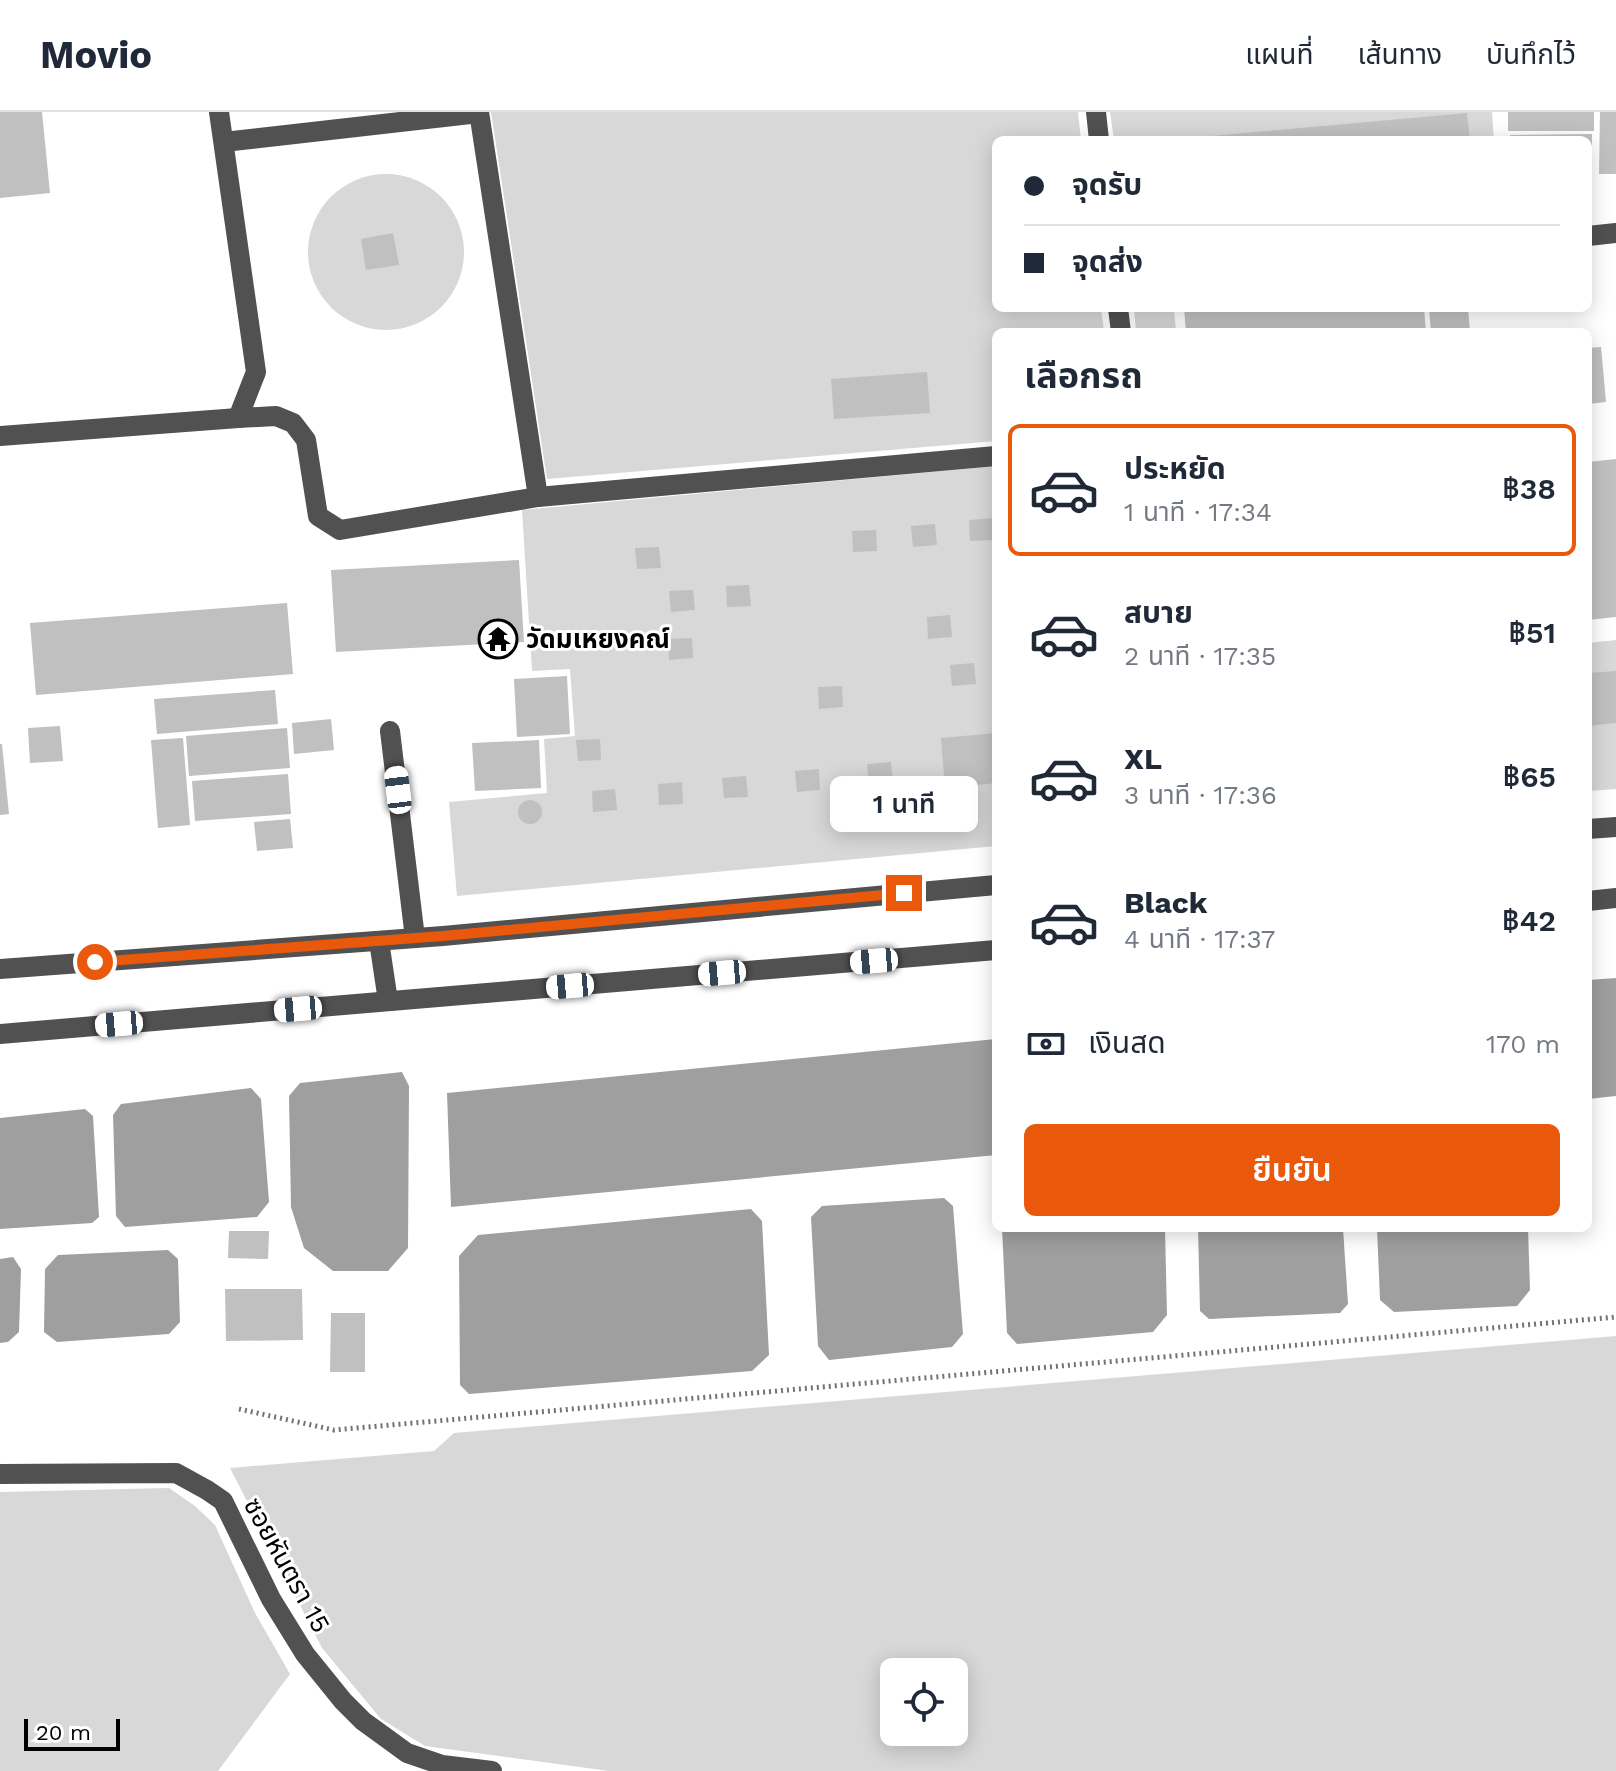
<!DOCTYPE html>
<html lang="th">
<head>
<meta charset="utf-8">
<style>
  :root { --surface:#fff; --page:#f2f2f3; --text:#1f2937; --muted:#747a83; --line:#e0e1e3; --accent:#ea580c }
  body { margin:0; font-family:"Work Sans","Noto Sans Thai",sans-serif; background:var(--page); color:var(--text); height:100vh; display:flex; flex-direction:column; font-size:30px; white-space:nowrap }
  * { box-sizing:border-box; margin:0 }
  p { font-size:26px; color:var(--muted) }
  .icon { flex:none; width:44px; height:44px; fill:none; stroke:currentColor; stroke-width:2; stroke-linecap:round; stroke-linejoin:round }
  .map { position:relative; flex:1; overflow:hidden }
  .side { position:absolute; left:992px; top:216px; width:600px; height:904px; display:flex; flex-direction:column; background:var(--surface); border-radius:12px; box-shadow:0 4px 20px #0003 }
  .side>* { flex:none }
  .top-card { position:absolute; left:992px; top:24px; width:600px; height:176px; border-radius:12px; box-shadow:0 4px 20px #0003; display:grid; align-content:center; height:176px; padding:0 32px; background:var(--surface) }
  .tools { position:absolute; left:880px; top:1546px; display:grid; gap:16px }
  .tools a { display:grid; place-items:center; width:88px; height:88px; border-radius:12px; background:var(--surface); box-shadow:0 4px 20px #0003; font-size:40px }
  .scale { position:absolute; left:24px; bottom:20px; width:96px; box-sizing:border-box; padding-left:8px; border:4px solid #000; border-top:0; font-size:22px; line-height:28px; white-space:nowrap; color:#000; -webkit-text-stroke:6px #fff; paint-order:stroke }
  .end { position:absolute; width:36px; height:36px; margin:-18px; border:10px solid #ea580c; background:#fff; box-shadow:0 0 0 4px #fff }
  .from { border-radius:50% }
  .bubble { position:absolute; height:56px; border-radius:12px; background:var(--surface); box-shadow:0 4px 20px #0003; font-size:26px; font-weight:600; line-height:56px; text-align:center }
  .car { position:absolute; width:24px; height:48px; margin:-24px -12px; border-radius:10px; box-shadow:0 0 6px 2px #0007; background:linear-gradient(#fff 24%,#345 0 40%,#fff 0 76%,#345 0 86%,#fff 0) }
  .top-card b { display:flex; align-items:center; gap:28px; height:76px; font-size:30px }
  .top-card b+b { border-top:2px solid var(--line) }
  .top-card i { width:20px; height:20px; background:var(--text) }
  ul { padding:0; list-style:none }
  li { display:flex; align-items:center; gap:24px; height:132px; margin:0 16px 12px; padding:0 16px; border:4px solid transparent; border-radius:12px }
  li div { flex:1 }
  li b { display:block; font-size:30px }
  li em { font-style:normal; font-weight:600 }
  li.active { border-color:var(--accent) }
  li>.icon { width:72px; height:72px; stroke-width:1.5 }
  h2 { padding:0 32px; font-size:36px; line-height:96px }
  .pay { display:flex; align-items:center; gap:20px; height:88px; padding:0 32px; font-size:30px }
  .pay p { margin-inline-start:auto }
  .cta { display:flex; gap:16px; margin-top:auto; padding:16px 32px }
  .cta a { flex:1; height:92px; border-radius:12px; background:var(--accent); color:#fff; font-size:32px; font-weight:600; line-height:92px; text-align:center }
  header { display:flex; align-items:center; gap:48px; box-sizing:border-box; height:112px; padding:0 40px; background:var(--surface); border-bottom:2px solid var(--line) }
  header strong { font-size:38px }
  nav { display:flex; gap:44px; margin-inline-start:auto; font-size:28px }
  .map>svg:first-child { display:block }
  .green { fill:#d8d8d8; fill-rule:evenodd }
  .water { fill:#9f9f9f }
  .building { fill:#c0c0c0 }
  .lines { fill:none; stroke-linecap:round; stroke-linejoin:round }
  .path { stroke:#737373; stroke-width:5; stroke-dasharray:2 4; stroke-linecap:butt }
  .minor { stroke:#515151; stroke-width:20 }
  .route { stroke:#ea580c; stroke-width:10 }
  .labels { text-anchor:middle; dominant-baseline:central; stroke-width:6; stroke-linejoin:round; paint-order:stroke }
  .poi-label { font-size:26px; font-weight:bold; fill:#000; stroke:#fff; text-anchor:start }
  .street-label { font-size:26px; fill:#000; stroke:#fff }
</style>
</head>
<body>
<header>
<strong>Movio</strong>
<nav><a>แผนที่</a><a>เส้นทาง</a><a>บันทึกไว้</a></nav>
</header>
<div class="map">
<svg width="1616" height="1659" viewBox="0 0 1616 1659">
  <rect width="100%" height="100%" fill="#fff"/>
  <g class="green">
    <polygon points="491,0 1078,0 1081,28 996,28 996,196 1101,196 1104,220 996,220 996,329 547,367"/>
    <polygon points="1110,0 1492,0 1494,28 1114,28"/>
    <circle cx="386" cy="140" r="78"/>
    <polygon points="1134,196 1174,196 1176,220 1136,220"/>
    <polygon points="996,354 996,734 457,784 449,690 547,681 544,627 575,624 570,557 532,559 522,398"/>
    <polygon points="1616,528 1616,677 1588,679 1588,531"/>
    <path d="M1616 1224V1659H609L425 1634 381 1607 322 1536 230 1356 434 1339 454 1321ZM894 1560H954V1620H894Z"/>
    <polygon points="169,1376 195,1394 215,1413 255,1501 290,1562 218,1659 0,1659 0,1380"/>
  </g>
  <g class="water">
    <polygon points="1616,866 1616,984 1588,987 1588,868"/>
    <polygon points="996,927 996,1043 451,1095 447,981"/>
    <polygon points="402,960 409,974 408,1136 388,1159 333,1159 304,1136 291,1095 289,984 300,971"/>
    <polygon points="251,976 261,987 269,1090 257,1105 125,1115 116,1104 113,1003 121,992"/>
    <polygon points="85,997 93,1004 99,1105 92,1111 0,1117 0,1006"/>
    <polygon points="944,1086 953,1094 963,1222 952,1235 829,1248 818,1234 811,1105 822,1094"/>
    <polygon points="751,1097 762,1109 769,1243 752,1259 469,1282 460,1273 459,1144 478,1123"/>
    <polygon points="1002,1116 1165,1116 1167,1203 1153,1220 1017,1232 1007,1221"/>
    <polygon points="1198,1116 1343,1116 1348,1192 1340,1201 1209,1207 1200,1199"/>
    <polygon points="1377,1116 1528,1116 1530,1178 1517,1194 1394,1200 1380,1188"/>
    <polygon points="168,1138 178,1147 180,1210 169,1222 57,1230 44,1220 45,1157 58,1143"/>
    <polygon points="13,1145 21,1157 19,1220 8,1230 0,1231 0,1147"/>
  </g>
  <g class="building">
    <polygon points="0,0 42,0 50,81 0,86"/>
    <rect x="1508" y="0" width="86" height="19"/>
    <polygon points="1600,0 1616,0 1616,62 1599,62"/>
    <polygon points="1467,1 1470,28 1190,28 1190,26"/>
    <polygon points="1592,22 1592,62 1588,62 1588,28 1510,28 1510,23"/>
    <polygon points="393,121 399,153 366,158 361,127"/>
    <polygon points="1184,196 1424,196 1426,220 1186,220"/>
    <polygon points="1429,196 1468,196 1470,220 1431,220"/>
    <polygon points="1601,235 1606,290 1588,292 1588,236"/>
    <polygon points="927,260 930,301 834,307 831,267"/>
    <polygon points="1616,347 1616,505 1588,508 1588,350"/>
    <polygon points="993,406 994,428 970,429 969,408"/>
    <polygon points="935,412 937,433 913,435 911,414"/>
    <polygon points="876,418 877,439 853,440 852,419"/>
    <polygon points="659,435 661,456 637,457 635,436"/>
    <polygon points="519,448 524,530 336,540 331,458"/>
    <polygon points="749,473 751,494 727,495 726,474"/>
    <polygon points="693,478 695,498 671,500 669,479"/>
    <polygon points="287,491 293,562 36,583 30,511"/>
    <polygon points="950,503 952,525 928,527 927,505"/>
    <polygon points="692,526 693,546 669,548 668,527"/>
    <polygon points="974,551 976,572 952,574 950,553"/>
    <polygon points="1616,559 1616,611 1588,614 1588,561"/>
    <polygon points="567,564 570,622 517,625 514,567"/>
    <polygon points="842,574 843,595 819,597 818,575"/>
    <polygon points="275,578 278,612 157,622 154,587"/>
    <polygon points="331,607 334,638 294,642 292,611"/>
    <polygon points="60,614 63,649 30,651 28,616"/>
    <polygon points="287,616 290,656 189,664 186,624"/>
    <polygon points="996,621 996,671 945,676 941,626"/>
    <polygon points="183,626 190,713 158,716 151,628"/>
    <polygon points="600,627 601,648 578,649 576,628"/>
    <polygon points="539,628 541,676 475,679 472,631"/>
    <polygon points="0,632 2,632 9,702 0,703"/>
    <polygon points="891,650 893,671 869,672 867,652"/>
    <polygon points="819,657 820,678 797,680 795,659"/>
    <polygon points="288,662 291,702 195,709 192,669"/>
    <polygon points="746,664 748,685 724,686 722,666"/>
    <polygon points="682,670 683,692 659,693 658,672"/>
    <polygon points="615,677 617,698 593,700 592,679"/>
    <circle cx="530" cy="700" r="12"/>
    <polygon points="290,707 293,736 257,739 254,710"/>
    <polygon points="229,1119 269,1119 268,1147 228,1146"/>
    <polygon points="225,1177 302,1177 303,1228 226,1229"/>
    <polygon points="331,1201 365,1201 365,1260 330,1260"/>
  </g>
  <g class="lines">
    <polyline class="path" points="239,1297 334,1318 1616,1205"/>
    <g class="minor">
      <polyline points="479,0 538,385"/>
      <polyline points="1096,0 1099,28"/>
      <polyline points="224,30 479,1"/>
      <polyline points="1588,124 1616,121"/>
      <polyline points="1118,196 1121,220"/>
      <polyline points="238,306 276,304 293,311 306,328 318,404 340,418 538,385 996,344"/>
      <polyline points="0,324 238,306 256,260 219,0"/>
      <polyline points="390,619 415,826"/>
      <polyline points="1588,717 1616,715"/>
      <polyline points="1588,789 1616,786"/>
      <polyline points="379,829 388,889"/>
      <polyline points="0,857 443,824 996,773"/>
      <polyline points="0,922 996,838"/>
      <polyline points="0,1362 176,1361 207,1378 223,1389 271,1487 305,1542 343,1589 363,1609 407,1641 442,1653 492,1659"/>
    </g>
  </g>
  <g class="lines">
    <polyline class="route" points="95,850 443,824 904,781"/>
  </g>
  <defs>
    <symbol id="temple-ring" viewBox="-11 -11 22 22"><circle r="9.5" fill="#fff" stroke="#000" stroke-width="1.5"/><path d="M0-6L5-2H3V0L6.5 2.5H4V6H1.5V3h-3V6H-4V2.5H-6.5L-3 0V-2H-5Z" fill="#000"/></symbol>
  </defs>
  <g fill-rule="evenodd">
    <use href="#temple-ring" x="476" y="505" width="44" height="44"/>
  </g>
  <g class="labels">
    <g class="poi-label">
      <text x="526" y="527">วัดมเหยงคณ์</text>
    </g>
    <g class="street-label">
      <text transform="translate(287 1453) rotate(61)">ซอยหันตรา 15</text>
    </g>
  </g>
</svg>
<div class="tools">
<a><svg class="icon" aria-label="locate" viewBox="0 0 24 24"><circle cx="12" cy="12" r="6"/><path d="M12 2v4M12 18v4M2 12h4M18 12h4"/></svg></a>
</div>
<div class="scale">20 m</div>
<i class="end from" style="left:95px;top:850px"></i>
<i class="end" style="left:904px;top:781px"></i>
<div class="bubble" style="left:830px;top:664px;width:148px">1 นาที</div>
<i class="car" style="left:398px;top:678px;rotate:353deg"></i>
<i class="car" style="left:874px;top:849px;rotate:265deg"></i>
<i class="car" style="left:722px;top:861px;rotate:265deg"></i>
<i class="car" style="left:570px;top:874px;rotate:265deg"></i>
<i class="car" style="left:298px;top:897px;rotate:265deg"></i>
<i class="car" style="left:119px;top:912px;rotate:265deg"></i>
<div class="top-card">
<b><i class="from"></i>จุดรับ</b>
<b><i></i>จุดส่ง</b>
</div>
<section class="side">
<h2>เลือกรถ</h2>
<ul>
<li class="active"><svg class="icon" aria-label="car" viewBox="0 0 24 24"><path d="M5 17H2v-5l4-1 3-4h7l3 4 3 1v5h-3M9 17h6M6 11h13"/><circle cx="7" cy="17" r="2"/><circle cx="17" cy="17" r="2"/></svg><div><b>ประหยัด</b><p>1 นาที · 17:34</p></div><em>฿38</em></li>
<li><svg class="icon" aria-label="car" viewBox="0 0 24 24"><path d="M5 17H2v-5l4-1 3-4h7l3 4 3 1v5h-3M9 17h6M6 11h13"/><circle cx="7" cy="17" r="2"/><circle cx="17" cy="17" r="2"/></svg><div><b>สบาย</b><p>2 นาที · 17:35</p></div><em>฿51</em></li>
<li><svg class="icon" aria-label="car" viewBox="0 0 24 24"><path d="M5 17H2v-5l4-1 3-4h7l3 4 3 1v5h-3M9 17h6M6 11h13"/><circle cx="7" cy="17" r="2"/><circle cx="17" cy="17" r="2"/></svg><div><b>XL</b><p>3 นาที · 17:36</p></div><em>฿65</em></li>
<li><svg class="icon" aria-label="car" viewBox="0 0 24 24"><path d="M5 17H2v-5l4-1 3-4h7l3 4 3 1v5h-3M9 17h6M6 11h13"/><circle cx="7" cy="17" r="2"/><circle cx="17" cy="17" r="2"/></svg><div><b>Black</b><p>4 นาที · 17:37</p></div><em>฿42</em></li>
</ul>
<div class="pay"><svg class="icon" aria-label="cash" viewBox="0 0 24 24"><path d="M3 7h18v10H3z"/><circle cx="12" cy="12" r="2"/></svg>เงินสด<p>170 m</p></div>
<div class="cta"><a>ยืนยัน</a></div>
</section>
</div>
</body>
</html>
